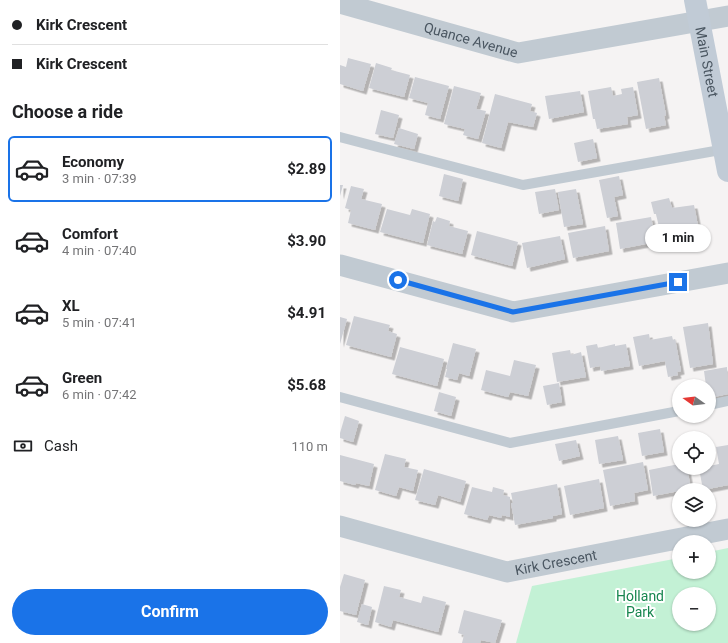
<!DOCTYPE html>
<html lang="en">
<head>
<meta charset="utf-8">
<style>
  :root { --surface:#fff; --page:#f2f2f2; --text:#202124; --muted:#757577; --line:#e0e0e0; --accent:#1a73e8 }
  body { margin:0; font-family:Roboto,sans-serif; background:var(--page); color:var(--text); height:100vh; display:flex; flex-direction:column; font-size:15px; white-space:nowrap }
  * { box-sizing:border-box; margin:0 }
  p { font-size:13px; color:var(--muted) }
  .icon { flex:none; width:22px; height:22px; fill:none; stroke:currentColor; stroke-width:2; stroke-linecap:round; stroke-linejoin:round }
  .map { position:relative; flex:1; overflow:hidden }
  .sheet { display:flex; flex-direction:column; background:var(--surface); width:340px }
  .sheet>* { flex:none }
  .guide { display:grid; align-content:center; height:88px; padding:0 12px; background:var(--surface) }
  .needle { width:26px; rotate:285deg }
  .buttons { position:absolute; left:332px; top:379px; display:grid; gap:8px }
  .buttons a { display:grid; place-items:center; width:44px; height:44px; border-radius:50%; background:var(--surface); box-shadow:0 1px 3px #0004; font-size:20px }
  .end { position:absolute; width:18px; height:18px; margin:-9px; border:5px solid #1a73e8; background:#fff; box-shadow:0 0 0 2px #fff }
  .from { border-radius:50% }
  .bubble { position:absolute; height:28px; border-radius:14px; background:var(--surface); box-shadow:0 1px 3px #0004; font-size:13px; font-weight:700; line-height:28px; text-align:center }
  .guide b { display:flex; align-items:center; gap:14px; height:38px; font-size:15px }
  .guide b+b { border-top:1px solid var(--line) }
  .guide i { width:10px; height:10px; background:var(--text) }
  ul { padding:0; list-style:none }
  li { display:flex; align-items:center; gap:12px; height:66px; margin:0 8px 6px; padding:0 4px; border:2px solid transparent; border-radius:6px }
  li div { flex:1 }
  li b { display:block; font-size:15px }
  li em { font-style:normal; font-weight:700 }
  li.on { border-color:var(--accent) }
  li>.icon { width:36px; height:36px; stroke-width:1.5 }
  h2 { padding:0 12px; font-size:18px; line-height:48px }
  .pay { display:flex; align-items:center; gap:10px; height:44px; padding:0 12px; font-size:15px }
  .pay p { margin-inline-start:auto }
  .primary-button { display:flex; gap:8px; margin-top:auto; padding:8px 12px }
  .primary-button a { flex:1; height:46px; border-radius:24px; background:var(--accent); color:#fff; font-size:16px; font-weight:700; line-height:46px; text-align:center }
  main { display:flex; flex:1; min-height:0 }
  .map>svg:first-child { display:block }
  .green { fill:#c3f1d5; fill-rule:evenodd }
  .building { fill:#cdcfd5; filter:url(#shadow) }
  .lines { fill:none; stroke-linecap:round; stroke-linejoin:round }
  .lane { stroke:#c1cad2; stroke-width:10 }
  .street { stroke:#c1cad2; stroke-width:21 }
  .secondary { stroke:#c1cbd6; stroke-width:22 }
  .route { stroke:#1a73e8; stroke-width:5 }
  .labels { text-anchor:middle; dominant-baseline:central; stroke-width:4; stroke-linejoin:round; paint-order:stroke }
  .street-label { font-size:14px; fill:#4a5661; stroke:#fff }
  .park-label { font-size:14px; fill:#17864f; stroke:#fff }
</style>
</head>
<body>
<main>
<section class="sheet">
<div class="guide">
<b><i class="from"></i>Kirk Crescent</b>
<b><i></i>Kirk Crescent</b>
</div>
<h2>Choose a ride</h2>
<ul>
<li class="on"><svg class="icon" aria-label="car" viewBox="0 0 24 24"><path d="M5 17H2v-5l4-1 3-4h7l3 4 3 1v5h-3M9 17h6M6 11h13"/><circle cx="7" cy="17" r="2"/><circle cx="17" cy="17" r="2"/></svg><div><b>Economy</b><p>3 min · 07:39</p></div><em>$2.89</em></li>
<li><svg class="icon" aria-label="car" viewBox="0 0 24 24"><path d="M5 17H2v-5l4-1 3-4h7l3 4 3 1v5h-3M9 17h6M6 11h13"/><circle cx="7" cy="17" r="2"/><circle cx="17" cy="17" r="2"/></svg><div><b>Comfort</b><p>4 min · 07:40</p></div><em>$3.90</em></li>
<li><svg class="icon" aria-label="car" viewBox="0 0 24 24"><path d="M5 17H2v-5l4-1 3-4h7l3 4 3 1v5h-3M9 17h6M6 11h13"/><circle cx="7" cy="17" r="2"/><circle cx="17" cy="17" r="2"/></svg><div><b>XL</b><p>5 min · 07:41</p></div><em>$4.91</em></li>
<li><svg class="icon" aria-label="car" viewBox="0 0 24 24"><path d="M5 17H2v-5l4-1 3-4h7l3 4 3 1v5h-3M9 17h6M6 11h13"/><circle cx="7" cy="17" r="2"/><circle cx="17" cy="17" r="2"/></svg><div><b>Green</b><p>6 min · 07:42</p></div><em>$5.68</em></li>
</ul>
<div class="pay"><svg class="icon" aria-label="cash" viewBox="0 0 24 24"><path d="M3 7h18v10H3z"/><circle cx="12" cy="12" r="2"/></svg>Cash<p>110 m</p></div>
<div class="primary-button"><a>Confirm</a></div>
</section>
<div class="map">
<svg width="388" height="643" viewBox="0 0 388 643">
  <defs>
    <filter id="shadow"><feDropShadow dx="3.5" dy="3.5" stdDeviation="0" flood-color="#0004"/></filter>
  </defs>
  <rect width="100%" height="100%" fill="#f5f3f3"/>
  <path class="green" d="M388 548V643H176L192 586 339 558V572H369V552ZM339 594H369V624H339Z"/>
  <g class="building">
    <polygon points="8,58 31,64 23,91 0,84 0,65 6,67"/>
    <polygon points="36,63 52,68 51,70 70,75 64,97 29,88"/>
    <polygon points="75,77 109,86 100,119 85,115 88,103 69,98"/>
    <polygon points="319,78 326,115 324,116 326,125 306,129 297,82"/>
    <polygon points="114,86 141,93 136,109 146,111 138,139 123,135 125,129 104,124"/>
    <polygon points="271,87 273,96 282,94 281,89 293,87 298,115 287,117 288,124 257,129 255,119 253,119 248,91"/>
    <polygon points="240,91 244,112 209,119 205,96"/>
    <polygon points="155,94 192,104 190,111 197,113 193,127 168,122 161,148 142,143"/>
    <polygon points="41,110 59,115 53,138 35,134"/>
    <polygon points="59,128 78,134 74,149 54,144"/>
    <polygon points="253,139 257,158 238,162 234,143"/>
    <polygon points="104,174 123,179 118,201 99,196"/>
    <polygon points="279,176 283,195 274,197 278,216 267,218 259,180"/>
    <polygon points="0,185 3,185 0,196"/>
    <polygon points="11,186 24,189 21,199 42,204 35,230 8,223 11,210 5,208"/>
    <polygon points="215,189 219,210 199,214 195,192"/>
    <polygon points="236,189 243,224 224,227 218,192"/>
    <polygon points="329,198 332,208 354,205 358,226 349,228 350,235 331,239 331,234 321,236 316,214 314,214 311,202"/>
    <polygon points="47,209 70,215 72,209 90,214 83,243 40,232"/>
    <polygon points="97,217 110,221 109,226 128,231 122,254 87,245 93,221 95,222"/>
    <polygon points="311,217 316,242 280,249 276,223"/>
    <polygon points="265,226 269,251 233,258 228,233"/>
    <polygon points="137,231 178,242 172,266 131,255"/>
    <polygon points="220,236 225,259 187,268 182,243"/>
    <polygon points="14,316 50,325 48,331 57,334 51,357 6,345"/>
    <polygon points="0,317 7,319 0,344"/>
    <polygon points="368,323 373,364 350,368 343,327"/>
    <polygon points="309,334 310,340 332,336 333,340 335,339 341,371 337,372 338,375 328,377 325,361 299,366 293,337"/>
    <polygon points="113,343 136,349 129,376 119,373 117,380 105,377 107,369 106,369"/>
    <polygon points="257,344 258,348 275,344 275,346 286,344 290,366 261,371 260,366 250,368 246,346"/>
    <polygon points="60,347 104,359 97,386 52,374"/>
    <polygon points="230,350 231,355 241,352 246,377 217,382 212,353"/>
    <polygon points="174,360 196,365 188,396 170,392 168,397 141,390 146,370 170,376"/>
    <polygon points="387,367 388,394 369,398 369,386 366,386 364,371"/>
    <polygon points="219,383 222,402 207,405 203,386"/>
    <polygon points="99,392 116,397 111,416 94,411"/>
    <polygon points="5,416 19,421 13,442 0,438 0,433"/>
    <polygon points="320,429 324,452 302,456 298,433"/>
    <polygon points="278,436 283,460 259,464 255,440"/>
    <polygon points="236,440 240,456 219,461 215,444"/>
    <polygon points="388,445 388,485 363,490 359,468 369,468 369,466 379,464 376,447"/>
    <polygon points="45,454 66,459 64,467 78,470 73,491 59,487 56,496 35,490"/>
    <polygon points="0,455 34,464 29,486 16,483 15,485 0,481"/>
    <polygon points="303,462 308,490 294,493 295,501 270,506 263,470"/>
    <polygon points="339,464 339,468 347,468 351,489 339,490 339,491 313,496 309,470"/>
    <polygon points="84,469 126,481 120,502 98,495 95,505 75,500"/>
    <polygon points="259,479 264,508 230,515 224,486"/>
    <polygon points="217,484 222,514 213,516 213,518 175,525 171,503 173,503 171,493"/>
    <polygon points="132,487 152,492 153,487 164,490 163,495 170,497 170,517 162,515 161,518 149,515 147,520 124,514"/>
    <polygon points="4,574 25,580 16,615 0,611 0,587"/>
    <polygon points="44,586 61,590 59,597 81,603 83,596 106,602 98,632 53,620 51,627 35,622"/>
    <polygon points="22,604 32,607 28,625 17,622"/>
    <polygon points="124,610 162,620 155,643 141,640 140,643 122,643 124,635 118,633"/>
  </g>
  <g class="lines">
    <g class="lane">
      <polyline points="0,137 183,185 386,149"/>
      <polyline points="0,397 170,443 339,411"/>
      <polyline points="369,405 388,401"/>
    </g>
    <g class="street">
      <path id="s1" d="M0 3 178 53 388 16"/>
      <polyline points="0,265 173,312 388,273"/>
      <path id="s2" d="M0 526 167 572 388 529"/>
    </g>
    <path class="secondary" id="s3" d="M355 0 388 171"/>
  </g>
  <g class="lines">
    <polyline class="route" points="58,280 173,312 338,282"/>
  </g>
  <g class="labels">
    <g class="street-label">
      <text stroke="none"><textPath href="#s1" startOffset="136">Quance Avenue</textPath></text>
      <text stroke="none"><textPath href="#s3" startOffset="63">Main Street</textPath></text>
      <text stroke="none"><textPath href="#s2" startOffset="223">Kirk Crescent</textPath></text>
    </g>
    <g class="park-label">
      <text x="300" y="596">Holland<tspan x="300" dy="16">Park</tspan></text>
    </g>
  </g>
</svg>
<div class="buttons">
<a><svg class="needle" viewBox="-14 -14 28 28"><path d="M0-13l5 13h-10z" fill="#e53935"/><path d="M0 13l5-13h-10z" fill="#757577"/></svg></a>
<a><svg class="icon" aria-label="locate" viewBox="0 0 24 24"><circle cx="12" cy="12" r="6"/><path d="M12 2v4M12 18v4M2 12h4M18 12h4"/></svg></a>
<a><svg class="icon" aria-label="layers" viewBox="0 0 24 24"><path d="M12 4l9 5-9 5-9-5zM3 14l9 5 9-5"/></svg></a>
<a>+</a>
<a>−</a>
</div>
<i class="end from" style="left:58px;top:280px"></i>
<i class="end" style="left:338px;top:282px"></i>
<div class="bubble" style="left:305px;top:224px;width:66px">1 min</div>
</div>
</main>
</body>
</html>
